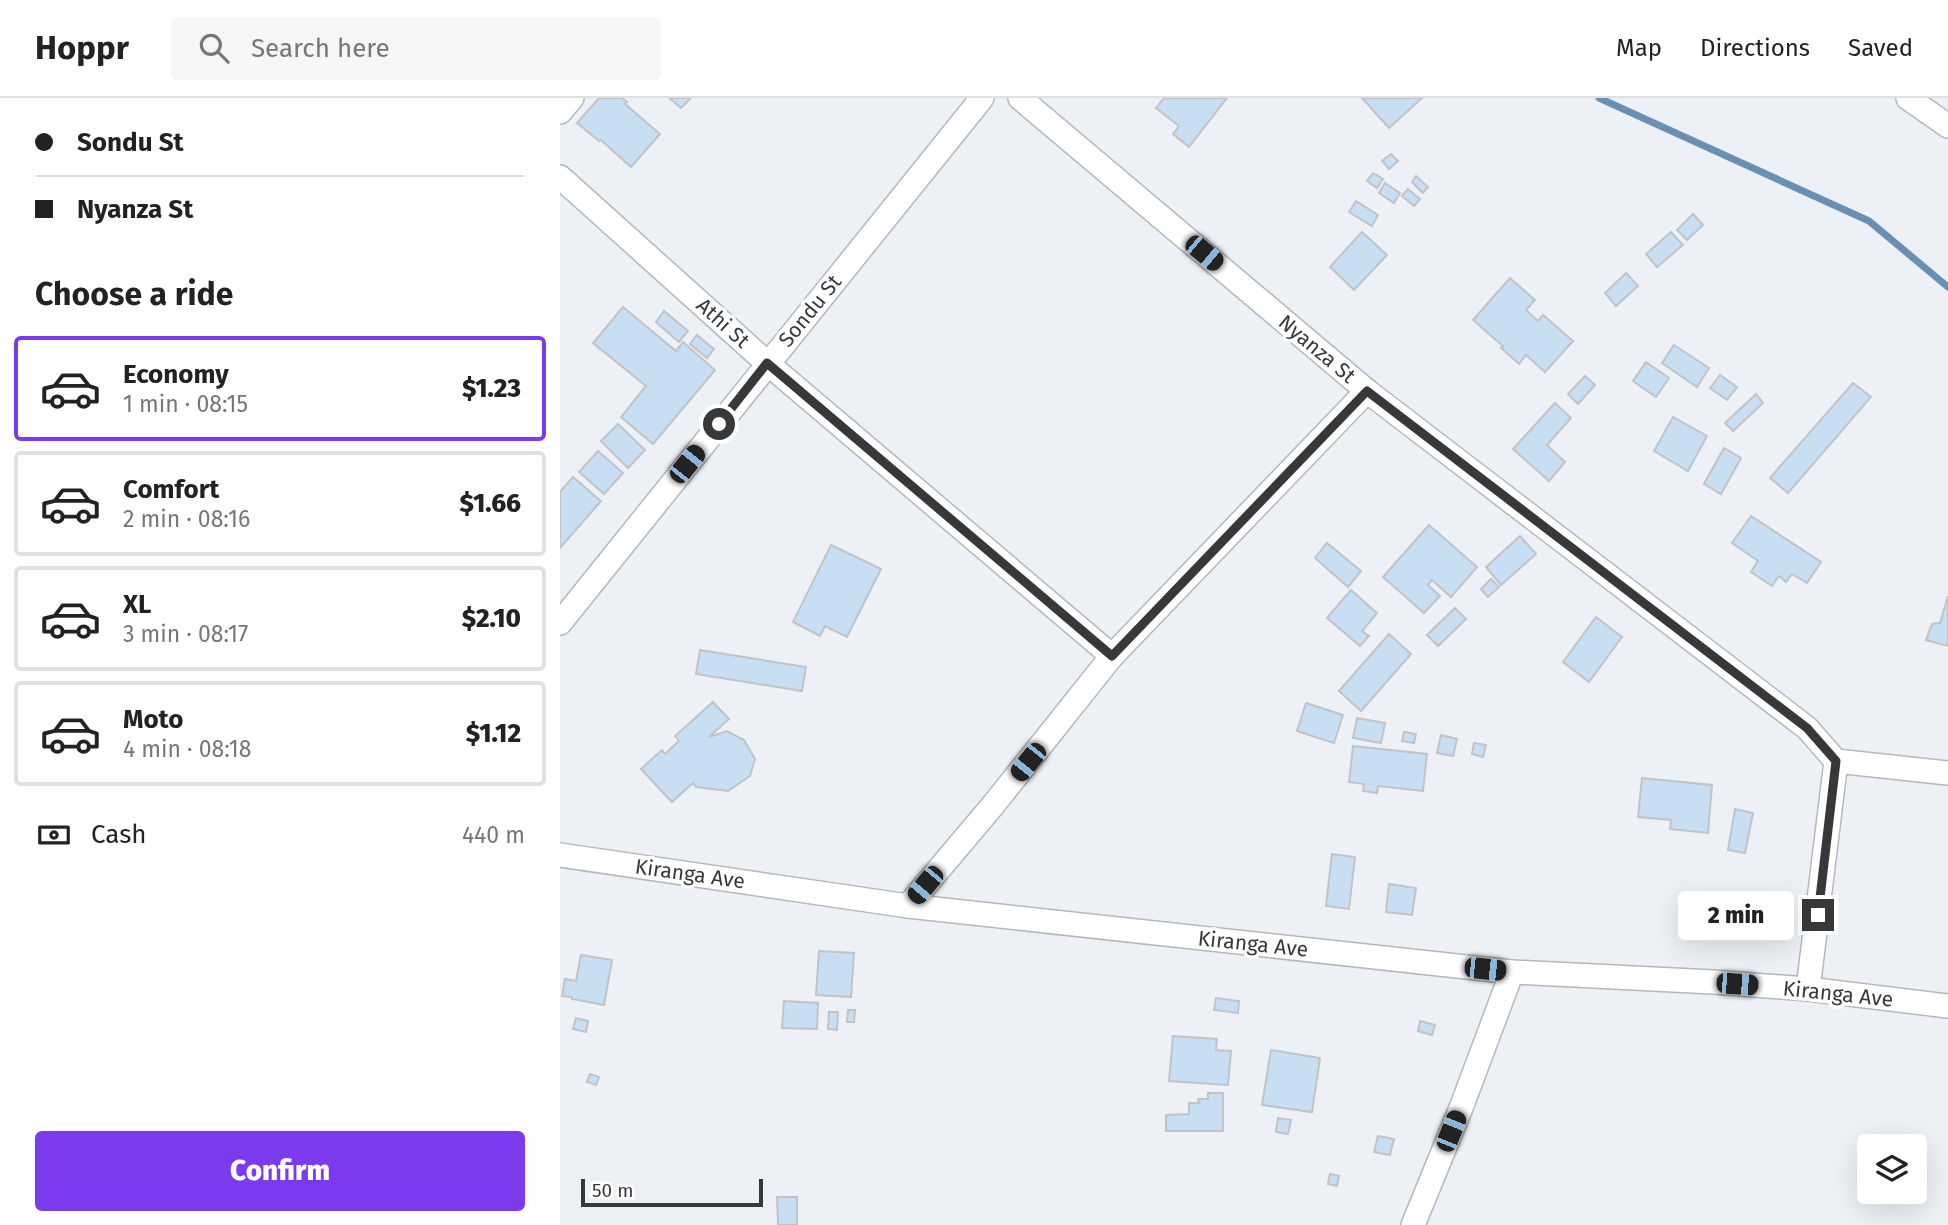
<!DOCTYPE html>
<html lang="en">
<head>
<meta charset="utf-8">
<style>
  :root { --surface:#fff; --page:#f6f6f6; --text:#222; --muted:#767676; --line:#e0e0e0; --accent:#7c3aed }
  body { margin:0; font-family:"Fira Sans",sans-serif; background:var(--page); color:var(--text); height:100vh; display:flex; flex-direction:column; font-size:26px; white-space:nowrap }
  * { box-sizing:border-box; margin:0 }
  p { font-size:23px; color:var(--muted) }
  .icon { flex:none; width:38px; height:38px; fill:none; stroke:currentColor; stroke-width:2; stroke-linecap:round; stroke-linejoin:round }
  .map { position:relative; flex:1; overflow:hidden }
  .sheet { display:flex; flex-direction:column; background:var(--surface); width:560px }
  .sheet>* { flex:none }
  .banner { display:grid; align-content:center; height:154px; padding:0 35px; background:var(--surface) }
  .tools { position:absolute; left:1297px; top:1036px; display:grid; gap:14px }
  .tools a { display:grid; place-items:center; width:70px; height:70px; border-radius:7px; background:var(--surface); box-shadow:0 7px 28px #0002; font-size:35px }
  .scale { position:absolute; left:21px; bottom:18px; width:182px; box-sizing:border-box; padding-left:7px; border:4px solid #363839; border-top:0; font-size:19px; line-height:24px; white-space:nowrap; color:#363839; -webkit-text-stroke:5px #fff; paint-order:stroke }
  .end { position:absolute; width:32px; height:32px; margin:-16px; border:9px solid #363839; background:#fff; box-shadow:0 0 0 4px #fff }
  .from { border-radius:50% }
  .bubble { position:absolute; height:49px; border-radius:7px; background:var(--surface); box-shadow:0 7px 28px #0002; font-size:23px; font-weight:800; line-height:49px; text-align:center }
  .car { position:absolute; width:21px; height:42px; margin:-21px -10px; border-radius:9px; box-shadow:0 0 5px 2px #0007; background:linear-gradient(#222 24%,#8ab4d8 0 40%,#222 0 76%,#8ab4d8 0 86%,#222 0) }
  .banner b { display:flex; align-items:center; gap:24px; height:66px; font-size:26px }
  .banner b+b { border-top:2px solid var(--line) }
  .banner i { width:18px; height:18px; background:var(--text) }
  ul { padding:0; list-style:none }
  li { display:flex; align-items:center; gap:21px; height:105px; margin:0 14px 10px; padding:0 21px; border:4px solid var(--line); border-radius:7px }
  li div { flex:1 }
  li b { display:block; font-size:26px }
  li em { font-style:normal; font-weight:800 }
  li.on { border-color:var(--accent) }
  li>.icon { width:63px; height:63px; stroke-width:1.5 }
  h2 { padding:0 35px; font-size:32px; line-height:84px }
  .pay { display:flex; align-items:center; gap:18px; height:77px; padding:0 35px; font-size:26px }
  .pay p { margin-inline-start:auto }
  .cta { display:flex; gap:14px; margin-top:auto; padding:14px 35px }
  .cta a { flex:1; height:80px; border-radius:7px; background:var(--accent); color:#fff; font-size:28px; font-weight:800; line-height:80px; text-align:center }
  header { display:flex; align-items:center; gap:42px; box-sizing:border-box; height:98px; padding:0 35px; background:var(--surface); border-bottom:2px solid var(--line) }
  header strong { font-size:33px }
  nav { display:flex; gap:38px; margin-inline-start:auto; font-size:24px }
  .search { width:490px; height:63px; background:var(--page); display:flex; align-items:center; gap:18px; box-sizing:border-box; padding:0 24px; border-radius:7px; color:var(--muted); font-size:26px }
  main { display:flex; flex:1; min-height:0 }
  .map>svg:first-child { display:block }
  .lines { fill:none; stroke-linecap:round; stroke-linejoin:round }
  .stream { stroke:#6890b4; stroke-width:7 }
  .building { fill:#c8def3; stroke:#c0c4c7; stroke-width:2 }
  .street-casing { stroke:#b5b8bb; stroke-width:26 }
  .street { stroke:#fff; stroke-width:23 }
  .route { stroke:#363839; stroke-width:9 }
  .labels { text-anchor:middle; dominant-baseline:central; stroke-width:7; stroke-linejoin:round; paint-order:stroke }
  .street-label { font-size:21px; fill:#363839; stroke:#fff }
</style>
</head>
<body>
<header>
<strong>Hoppr</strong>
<div class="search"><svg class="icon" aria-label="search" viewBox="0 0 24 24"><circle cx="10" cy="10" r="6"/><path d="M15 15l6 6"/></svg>Search here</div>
<nav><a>Map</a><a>Directions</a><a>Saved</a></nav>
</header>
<main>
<section class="sheet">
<div class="banner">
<b><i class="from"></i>Sondu St</b>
<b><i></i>Nyanza St</b>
</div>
<h2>Choose a ride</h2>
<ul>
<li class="on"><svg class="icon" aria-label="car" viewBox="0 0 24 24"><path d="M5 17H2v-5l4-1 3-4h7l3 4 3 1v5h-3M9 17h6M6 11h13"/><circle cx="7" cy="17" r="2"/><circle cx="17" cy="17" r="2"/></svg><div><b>Economy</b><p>1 min · 08:15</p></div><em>$1.23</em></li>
<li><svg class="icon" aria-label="car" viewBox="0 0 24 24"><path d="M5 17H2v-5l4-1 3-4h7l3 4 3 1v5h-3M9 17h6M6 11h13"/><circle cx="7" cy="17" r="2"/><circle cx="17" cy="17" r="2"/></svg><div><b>Comfort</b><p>2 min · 08:16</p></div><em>$1.66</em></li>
<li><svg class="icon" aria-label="car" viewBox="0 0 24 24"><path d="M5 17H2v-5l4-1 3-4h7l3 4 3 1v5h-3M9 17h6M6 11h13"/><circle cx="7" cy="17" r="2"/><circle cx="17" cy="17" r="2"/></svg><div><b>XL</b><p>3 min · 08:17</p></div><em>$2.10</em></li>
<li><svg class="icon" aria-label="car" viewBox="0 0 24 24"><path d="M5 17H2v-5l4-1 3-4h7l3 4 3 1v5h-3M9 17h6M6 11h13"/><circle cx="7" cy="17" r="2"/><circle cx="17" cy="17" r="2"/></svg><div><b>Moto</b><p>4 min · 08:18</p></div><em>$1.12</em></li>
</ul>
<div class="pay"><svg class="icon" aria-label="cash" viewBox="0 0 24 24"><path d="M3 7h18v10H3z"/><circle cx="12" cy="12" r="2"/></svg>Cash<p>440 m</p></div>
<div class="cta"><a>Confirm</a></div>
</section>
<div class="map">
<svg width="1388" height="1127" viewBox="0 0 1388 1127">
  <rect width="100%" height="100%" fill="#edf0f4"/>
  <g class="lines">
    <polyline class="stream" points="1039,0 1309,123 1388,189"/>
  </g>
  <g class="building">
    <polygon points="39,0 62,0 67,4 65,6 100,36 71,69 41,42 39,43 17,25"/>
    <polygon points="109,0 131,0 121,10"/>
    <polygon points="604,0 667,0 629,49 613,36 619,28 596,10"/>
    <polygon points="802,0 862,0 829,30"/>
    <polygon points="831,56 838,63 829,71 822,63"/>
    <polygon points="813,75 823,81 817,90 807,83"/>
    <polygon points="856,78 868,89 863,95 852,84"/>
    <polygon points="825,85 840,95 834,105 819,95"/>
    <polygon points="848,91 860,101 854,108 842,98"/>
    <polygon points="796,103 818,117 812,128 789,114"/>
    <polygon points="1133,116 1143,127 1127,142 1117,132"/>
    <polygon points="802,134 827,157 794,192 770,169"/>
    <polygon points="1111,134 1123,147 1097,169 1086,156"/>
    <polygon points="1066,175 1078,188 1056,208 1045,195"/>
    <polygon points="950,180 975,202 966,212 978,223 983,217 1013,243 985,274 966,257 959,266 941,250 943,248 913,222"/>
    <polygon points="63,209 116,253 123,244 155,272 93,346 61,319 86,288 33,245"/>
    <polygon points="104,213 128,233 119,244 96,224"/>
    <polygon points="137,237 154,251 147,260 130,246"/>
    <polygon points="1114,247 1149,270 1137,289 1102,265"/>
    <polygon points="1086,264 1109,280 1096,299 1073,283"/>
    <polygon points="1160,277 1177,289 1167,302 1150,290"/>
    <polygon points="1025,278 1035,287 1018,306 1008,296"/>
    <polygon points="1293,285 1311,299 1228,395 1210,380"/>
    <polygon points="1196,296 1203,305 1173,333 1165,325"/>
    <polygon points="995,305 1011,320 987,347 1005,364 989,383 953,351"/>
    <polygon points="1113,319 1147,338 1128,373 1094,353"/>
    <polygon points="58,326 85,352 68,370 41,343"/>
    <polygon points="1164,350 1181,360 1161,396 1144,386"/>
    <polygon points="38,353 63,375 44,396 19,374"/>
    <polygon points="13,379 41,403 0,450 0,394"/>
    <polygon points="1191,418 1261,464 1247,485 1232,476 1226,484 1219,478 1212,488 1191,474 1198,463 1172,445"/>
    <polygon points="869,427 917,469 891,499 872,482 868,487 880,498 864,515 823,479"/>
    <polygon points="960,438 976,456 941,487 926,469"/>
    <polygon points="767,445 801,473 788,489 755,460"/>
    <polygon points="271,447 321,471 287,539 265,528 260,538 233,524"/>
    <polygon points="931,481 939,489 928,499 921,491"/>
    <polygon points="791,492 817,515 802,533 809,538 800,548 767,520"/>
    <polygon points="1388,498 1388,548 1366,542 1372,526 1380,525"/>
    <polygon points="895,510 906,521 878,548 867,537"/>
    <polygon points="1036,519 1062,539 1029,584 1003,564"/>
    <polygon points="829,536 851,556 801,613 779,593"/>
    <polygon points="140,552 246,569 242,593 136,576"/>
    <polygon points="153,604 169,621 149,639 167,633 184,642 195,661 190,678 168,693 136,689 133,685 112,704 81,671 102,652 105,656 119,643 115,638"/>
    <polygon points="746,605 783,617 774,645 737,633"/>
    <polygon points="797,620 825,625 821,645 793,640"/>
    <polygon points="844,634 856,636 854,645 842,643"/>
    <polygon points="881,637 897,641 893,658 877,655"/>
    <polygon points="914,645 926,647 923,659 912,656"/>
    <polygon points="793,648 867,656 863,693 818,688 817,695 803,693 804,686 789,684"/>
    <polygon points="1082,680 1152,687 1148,735 1110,731 1111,722 1078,719"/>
    <polygon points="1175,711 1193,715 1185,755 1168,752"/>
    <polygon points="772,756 795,759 789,811 766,808"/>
    <polygon points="829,786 856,790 852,817 826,814"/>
    <polygon points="259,853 294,855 291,899 256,897"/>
    <polygon points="21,857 52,862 44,907 12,901 12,899 2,898 5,881 16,883"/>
    <polygon points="656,900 679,903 678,915 654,912"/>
    <polygon points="224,903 258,905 257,931 222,930"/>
    <polygon points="288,912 295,912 294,924 287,924"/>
    <polygon points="269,914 278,914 277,932 268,931"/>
    <polygon points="16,920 28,923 26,934 13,931"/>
    <polygon points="860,923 875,927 872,937 858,933"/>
    <polygon points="613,938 657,941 656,952 671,953 668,987 609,983"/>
    <polygon points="711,952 760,960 752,1014 702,1007"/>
    <polygon points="30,976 39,979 36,987 27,984"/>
    <polygon points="648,995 663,995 663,1033 606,1033 606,1017 629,1016 629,1005 639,1005 638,1001 648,1001"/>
    <polygon points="718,1020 731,1022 728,1036 716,1034"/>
    <polygon points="818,1038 834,1041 830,1057 814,1054"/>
    <polygon points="770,1076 779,1078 777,1088 768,1086"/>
    <polygon points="217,1099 237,1099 237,1127 218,1127"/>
  </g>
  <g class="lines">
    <defs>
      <g id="street">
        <polyline points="460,0 807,293 1247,630 1276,663 1248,891"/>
        <polyline points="1348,0 1388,28"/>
        <polyline points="0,14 12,0"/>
        <polyline points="0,79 207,265 552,558"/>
        <polyline points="0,525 422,0"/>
        <polyline points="1276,663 1388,675"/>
        <polyline points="0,757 348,808 952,874 1153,884 1248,891 1388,908"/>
        <polyline points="348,808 434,706 552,558 807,293"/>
        <polyline points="853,1127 901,1010 952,874"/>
      </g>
    </defs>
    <use href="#street" class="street-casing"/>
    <use href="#street" class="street"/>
  </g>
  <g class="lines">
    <polyline class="route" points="159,326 207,265 552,558 807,293 1247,630 1276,663 1258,817"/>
  </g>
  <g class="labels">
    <g class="street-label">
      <text transform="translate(250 213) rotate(-51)">Sondu St</text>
      <text transform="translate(163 225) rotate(42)">Athi St</text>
      <text transform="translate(757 251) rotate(40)">Nyanza St</text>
      <text transform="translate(130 776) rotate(8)">Kiranga Ave</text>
      <text transform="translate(693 846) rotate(6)">Kiranga Ave</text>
      <text transform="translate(1278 896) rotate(6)">Kiranga Ave</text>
    </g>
  </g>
</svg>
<div class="tools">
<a><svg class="icon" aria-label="layers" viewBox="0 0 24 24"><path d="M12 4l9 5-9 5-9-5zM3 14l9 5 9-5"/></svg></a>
</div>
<div class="scale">50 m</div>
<i class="end from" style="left:159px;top:326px"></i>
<i class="end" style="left:1258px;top:817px"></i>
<div class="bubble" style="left:1118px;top:793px;width:116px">2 min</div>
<i class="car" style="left:644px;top:155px;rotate:130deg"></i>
<i class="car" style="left:127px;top:366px;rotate:39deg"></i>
<i class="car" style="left:468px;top:664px;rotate:219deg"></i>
<i class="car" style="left:365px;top:787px;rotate:220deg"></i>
<i class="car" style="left:925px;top:871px;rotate:96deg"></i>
<i class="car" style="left:1177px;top:886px;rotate:94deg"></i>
<i class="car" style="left:891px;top:1033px;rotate:22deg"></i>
</div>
</main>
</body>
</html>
